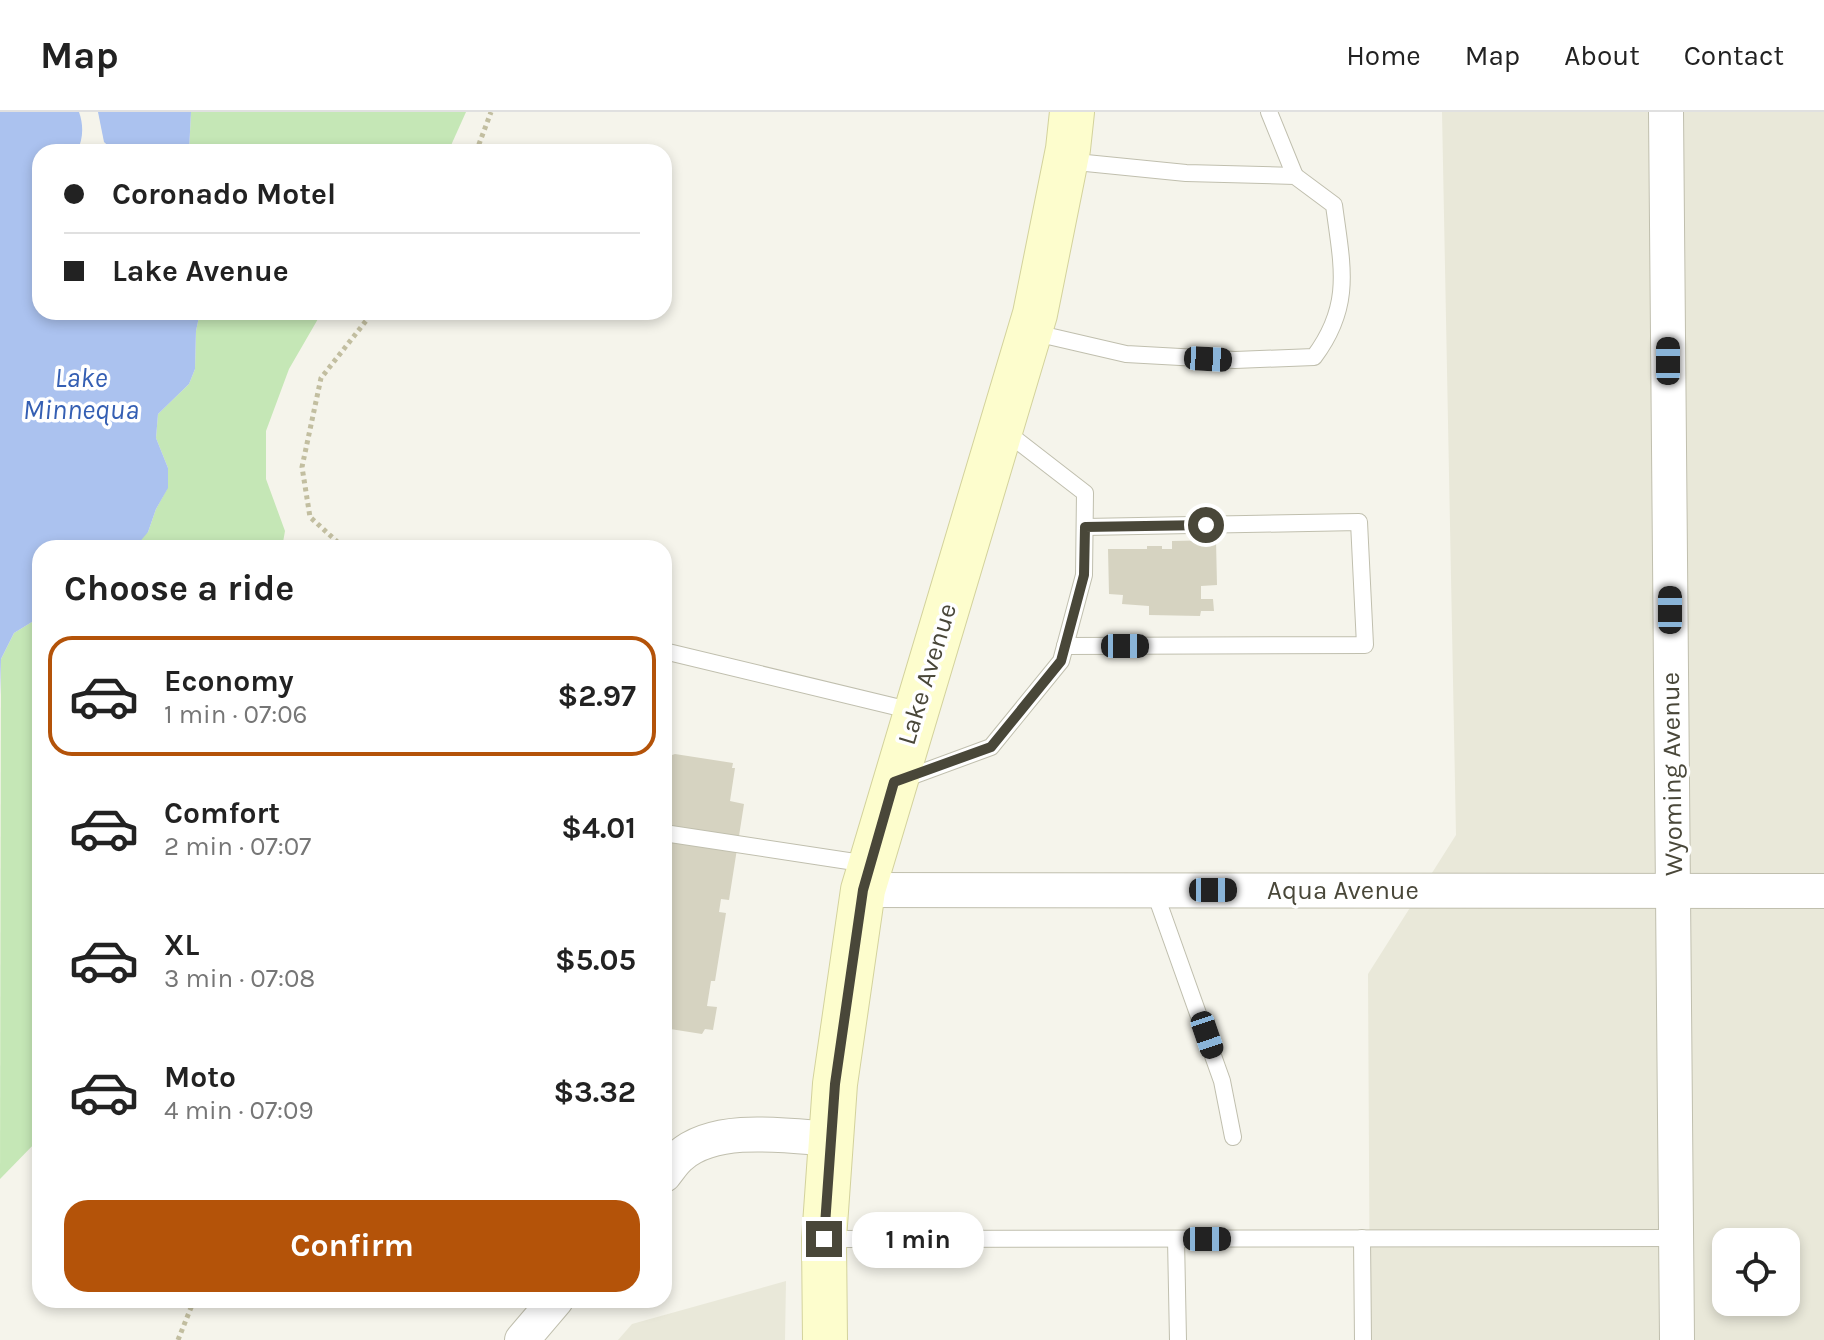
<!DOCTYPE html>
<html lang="en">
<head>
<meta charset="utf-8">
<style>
  :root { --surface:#fff; --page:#f2f2f2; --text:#222; --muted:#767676; --line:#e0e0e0; --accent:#b45309 }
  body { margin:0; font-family:Karla,sans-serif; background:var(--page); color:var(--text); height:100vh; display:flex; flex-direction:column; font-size:30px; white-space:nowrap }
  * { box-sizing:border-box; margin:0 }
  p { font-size:26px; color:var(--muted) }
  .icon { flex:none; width:44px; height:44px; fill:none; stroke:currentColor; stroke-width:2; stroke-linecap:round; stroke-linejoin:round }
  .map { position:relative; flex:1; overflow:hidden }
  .panel { position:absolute; left:32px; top:428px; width:640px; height:768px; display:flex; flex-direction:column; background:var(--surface); border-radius:24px; box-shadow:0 4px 12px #0003 }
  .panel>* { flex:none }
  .guide { position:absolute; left:32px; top:32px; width:640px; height:176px; border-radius:24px; box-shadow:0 4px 12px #0003; display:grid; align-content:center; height:176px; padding:0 32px; background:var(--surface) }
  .controls { position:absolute; left:1712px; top:1116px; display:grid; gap:16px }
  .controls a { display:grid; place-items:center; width:88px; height:88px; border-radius:16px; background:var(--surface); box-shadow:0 4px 12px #0003; font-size:40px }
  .end { position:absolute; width:36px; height:36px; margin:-18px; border:10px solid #494739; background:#fff; box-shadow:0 0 0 4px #fff }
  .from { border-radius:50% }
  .bubble { position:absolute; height:56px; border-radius:24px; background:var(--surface); box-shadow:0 4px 12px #0003; font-size:26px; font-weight:700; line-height:56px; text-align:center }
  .car { position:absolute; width:24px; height:48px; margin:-24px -12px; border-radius:10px; box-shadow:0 0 6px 2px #0007; background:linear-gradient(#222 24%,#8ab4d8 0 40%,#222 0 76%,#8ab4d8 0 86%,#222 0) }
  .guide b { display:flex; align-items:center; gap:28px; height:76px; font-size:30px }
  .guide b+b { border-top:2px solid var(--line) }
  .guide i { width:20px; height:20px; background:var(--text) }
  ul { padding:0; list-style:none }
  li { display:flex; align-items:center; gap:24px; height:120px; margin:0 16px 12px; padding:0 16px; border:4px solid transparent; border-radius:24px }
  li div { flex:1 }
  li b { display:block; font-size:30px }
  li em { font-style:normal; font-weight:700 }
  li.selected { border-color:var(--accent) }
  li>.icon { width:72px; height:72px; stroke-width:1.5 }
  h2 { padding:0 32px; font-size:36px; line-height:96px }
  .primary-button { display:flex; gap:16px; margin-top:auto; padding:16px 32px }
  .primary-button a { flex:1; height:92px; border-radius:24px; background:var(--accent); color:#fff; font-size:32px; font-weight:700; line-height:92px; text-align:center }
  header { display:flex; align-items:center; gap:48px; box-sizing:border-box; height:112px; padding:0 40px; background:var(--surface); border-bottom:2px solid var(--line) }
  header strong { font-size:38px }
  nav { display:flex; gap:44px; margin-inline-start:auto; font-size:28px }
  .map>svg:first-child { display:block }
  .residential { fill:#e9e8d9; fill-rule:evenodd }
  .green { fill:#c5e7b6 }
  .water { fill:#abc2ef }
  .building { fill:#d6d3c1 }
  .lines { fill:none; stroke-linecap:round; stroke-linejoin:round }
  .service-casing { stroke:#c0bfae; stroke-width:18 }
  .minor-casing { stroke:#c0bfae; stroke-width:36 }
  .secondary-casing { stroke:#d3d29c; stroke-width:46 }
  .path { stroke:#c2bea0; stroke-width:5; stroke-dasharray:4 4; stroke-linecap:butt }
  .service { stroke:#fff; stroke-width:16 }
  .minor { stroke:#fff; stroke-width:34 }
  .secondary { stroke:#fdfdcd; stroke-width:44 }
  .route { stroke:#494739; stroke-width:10 }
  .labels { text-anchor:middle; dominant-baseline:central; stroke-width:7; stroke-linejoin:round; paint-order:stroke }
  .street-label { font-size:26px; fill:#494739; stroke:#fff }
  .water-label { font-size:28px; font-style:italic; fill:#355fb3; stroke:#fff }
</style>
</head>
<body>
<header>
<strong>Map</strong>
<nav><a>Home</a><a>Map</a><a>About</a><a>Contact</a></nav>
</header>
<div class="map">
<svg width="1824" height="1228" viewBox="0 0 1824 1228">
  <rect width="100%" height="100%" fill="#f5f4eb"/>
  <g class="residential">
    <path d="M1442 0H1824V1228H1370L1368 862 1456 723ZM1726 1130H1786V1190H1726Z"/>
    <polygon points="786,1169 785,1228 618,1228 632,1212"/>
  </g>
  <g class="green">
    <polygon points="191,0 466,0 448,40 189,40"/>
    <polygon points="200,200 322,200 289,257 266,319 266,367 285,419 282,436 118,436 119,433 148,420 156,397 167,377 168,356 156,326 158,302 189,272 195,257 196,219"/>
    <polygon points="40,505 40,1026 0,1067 1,547 14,521"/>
  </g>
  <g class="water">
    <path d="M0 0H79C84 14 83 27 77 40H40V200H200L196 219 195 257 189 272 158 302 156 326 168 356V376L156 397 148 420 138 432 119 433 118 436H40V505L14 521 1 547 0 583Z"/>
    <polygon points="98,0 191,0 189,40 115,40 104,30"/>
  </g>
  <g class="building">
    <polygon points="1216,428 1217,473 1201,474 1201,487 1213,487 1214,499 1201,499 1200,504 1149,503 1149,494 1122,492 1123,483 1109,482 1108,437 1147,437 1147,434 1162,434 1162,437 1172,437 1172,429"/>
    <polygon points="675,642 733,651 732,656 735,656 730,689 744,692 729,788 721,787 719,800 726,801 715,869 711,869 707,894 717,895 713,918 705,917 702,922 664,916 664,679 666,680 672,643"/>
  </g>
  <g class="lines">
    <defs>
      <g id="service">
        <polyline points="1269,0 1295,64"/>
        <path d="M1031 220 1126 242 1235 248 1314 245C1353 193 1342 154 1334 93L1295 64 1186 61 1066 49"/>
        <polyline points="1065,534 1365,533 1359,410 1085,415"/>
        <polyline points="664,539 913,599"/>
        <polyline points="904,667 991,635 1061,549 1084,463 1085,381 1005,319"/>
        <polyline points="664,721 868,752"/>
        <polyline points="1154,778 1222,969 1233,1025"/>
        <polyline points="1362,1126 1363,1228"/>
        <polyline points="825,1127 1676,1126"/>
        <polyline points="1176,1127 1178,1228"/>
      </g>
      <g id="minor">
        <polyline points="1666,0 1677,1228"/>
        <polyline points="863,778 1824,779"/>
        <path d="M664 1063C669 1057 674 1049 680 1044 716 1012 788 1024 832 1027"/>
        <polyline points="522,1228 556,1188"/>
      </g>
      <polyline id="secondary" points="825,1228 824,1127 835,972 863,778 1035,202 1068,37 1072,0"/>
    </defs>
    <use href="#service" class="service-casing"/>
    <use href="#minor" class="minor-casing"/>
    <use href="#secondary" class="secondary-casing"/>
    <g class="path">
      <polyline points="476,40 491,0"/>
      <polyline points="344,436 310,405 302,355 321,266 373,200"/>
      <polyline points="178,1228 194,1188"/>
    </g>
    <use href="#service" class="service"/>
    <use href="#minor" class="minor"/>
    <use href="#secondary" class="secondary"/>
  </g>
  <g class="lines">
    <polyline class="route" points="824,1127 835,972 863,778 894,670 991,635 1061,549 1084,463 1085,415 1206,413"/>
  </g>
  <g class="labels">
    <g class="street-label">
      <text transform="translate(927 562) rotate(-73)">Lake Avenue</text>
      <text transform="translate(1672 662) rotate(-91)">Wyoming Avenue</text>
      <text x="1343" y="778">Aqua Avenue</text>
    </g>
    <g class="water-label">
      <text x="81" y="265">Lake<tspan x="81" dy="32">Minnequa</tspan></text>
    </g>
  </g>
</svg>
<div class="controls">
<a><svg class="icon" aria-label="locate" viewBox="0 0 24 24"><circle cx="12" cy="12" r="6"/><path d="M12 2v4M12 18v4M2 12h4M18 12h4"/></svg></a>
</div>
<i class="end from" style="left:1206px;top:413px"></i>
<i class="end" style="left:824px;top:1127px"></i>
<div class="bubble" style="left:852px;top:1100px;width:132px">1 min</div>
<i class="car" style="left:1208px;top:247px;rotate:93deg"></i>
<i class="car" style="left:1668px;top:249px;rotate:0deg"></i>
<i class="car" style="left:1670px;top:498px;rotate:0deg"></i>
<i class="car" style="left:1125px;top:534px;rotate:90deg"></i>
<i class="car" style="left:1213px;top:778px;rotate:90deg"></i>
<i class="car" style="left:1207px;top:923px;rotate:161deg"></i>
<i class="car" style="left:1207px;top:1127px;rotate:90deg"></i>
<div class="guide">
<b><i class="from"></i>Coronado Motel</b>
<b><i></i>Lake Avenue</b>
</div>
<section class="panel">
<h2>Choose a ride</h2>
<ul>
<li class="selected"><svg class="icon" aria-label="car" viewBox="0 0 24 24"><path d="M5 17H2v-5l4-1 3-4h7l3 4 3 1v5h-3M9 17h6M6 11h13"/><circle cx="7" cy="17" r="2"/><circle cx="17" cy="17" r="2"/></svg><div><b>Economy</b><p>1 min · 07:06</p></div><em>$2.97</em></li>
<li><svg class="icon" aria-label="car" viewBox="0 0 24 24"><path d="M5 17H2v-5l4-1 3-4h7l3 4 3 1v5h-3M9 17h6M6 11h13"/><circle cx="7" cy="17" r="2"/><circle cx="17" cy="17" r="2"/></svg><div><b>Comfort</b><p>2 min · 07:07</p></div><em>$4.01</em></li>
<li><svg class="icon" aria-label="car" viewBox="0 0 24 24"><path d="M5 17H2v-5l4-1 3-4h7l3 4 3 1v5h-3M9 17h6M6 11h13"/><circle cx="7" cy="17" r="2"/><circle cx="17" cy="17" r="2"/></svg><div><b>XL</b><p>3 min · 07:08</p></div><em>$5.05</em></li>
<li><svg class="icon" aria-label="car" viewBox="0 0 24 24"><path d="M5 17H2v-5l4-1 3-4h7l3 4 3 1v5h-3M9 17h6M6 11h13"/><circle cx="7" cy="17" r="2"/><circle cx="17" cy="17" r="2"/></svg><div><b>Moto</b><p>4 min · 07:09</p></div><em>$3.32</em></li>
</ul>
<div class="primary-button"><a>Confirm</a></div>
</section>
</div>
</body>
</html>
